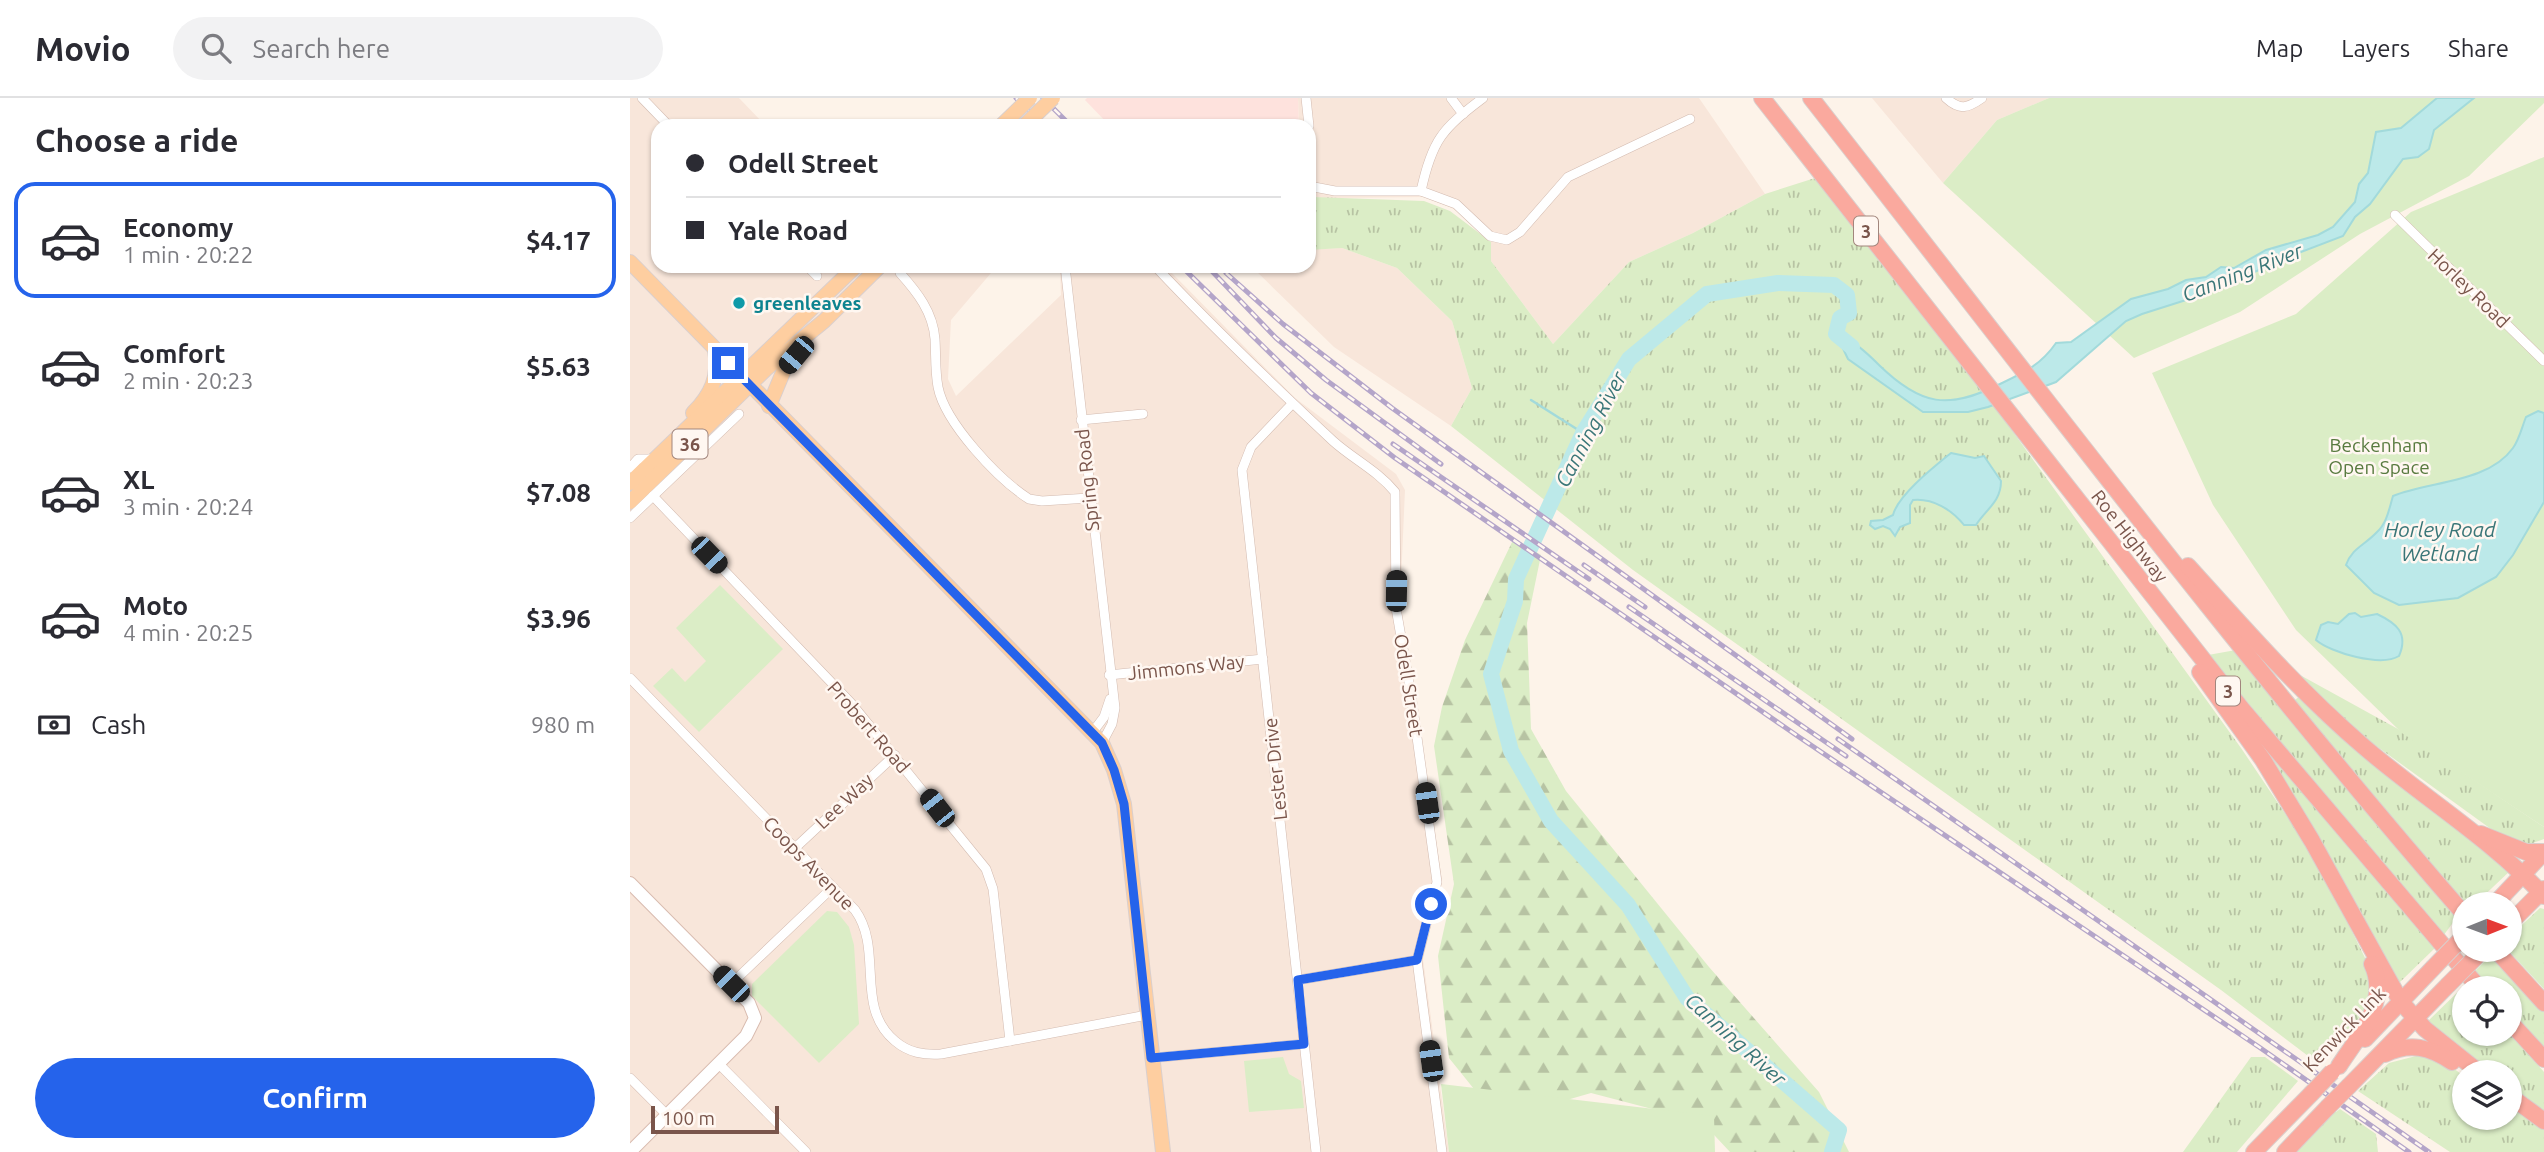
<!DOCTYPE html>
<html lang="en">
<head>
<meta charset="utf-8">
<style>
  :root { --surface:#fff; --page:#f2f2f3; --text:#2b2b33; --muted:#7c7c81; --line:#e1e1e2; --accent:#2563eb }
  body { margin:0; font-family:Ubuntu,sans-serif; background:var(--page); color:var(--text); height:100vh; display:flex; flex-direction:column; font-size:26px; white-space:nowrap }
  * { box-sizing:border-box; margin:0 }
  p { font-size:23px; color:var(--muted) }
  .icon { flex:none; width:38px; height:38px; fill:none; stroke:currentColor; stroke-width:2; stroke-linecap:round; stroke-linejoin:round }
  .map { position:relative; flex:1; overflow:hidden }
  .drawer { display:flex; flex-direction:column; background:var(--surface); width:630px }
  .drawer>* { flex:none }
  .banner { position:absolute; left:21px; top:21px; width:665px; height:154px; border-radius:21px; box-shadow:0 2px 5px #0004; display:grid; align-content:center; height:154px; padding:0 35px; background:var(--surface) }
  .needle { width:46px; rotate:89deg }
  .controls { position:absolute; left:1822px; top:794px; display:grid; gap:14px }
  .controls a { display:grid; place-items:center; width:70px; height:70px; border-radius:50%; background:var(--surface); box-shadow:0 2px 5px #0004; font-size:35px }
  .scale { position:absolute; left:21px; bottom:18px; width:128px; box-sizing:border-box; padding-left:7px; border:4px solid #7a554b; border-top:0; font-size:19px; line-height:24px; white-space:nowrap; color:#7a554b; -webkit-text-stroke:5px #fff7f1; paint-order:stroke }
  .end { position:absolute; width:32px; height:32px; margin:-16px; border:9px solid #2563eb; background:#fff; box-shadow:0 0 0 4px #fff }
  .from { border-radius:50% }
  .car { position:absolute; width:21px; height:42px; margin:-21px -10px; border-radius:9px; box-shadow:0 0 5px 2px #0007; background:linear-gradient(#222 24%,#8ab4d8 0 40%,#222 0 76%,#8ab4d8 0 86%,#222 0) }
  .banner b { display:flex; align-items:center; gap:24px; height:66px; font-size:26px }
  .banner b+b { border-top:2px solid var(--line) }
  .banner i { width:18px; height:18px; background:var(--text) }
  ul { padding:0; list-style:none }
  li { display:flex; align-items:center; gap:21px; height:116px; margin:0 14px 10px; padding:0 21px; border:4px solid transparent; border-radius:21px }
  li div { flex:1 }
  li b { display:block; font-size:26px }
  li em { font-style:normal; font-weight:600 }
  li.selected { border-color:var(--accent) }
  li>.icon { width:63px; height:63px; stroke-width:1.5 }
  h2 { padding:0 35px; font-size:32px; line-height:84px }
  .pay { display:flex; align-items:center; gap:18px; height:77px; padding:0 35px; font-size:26px }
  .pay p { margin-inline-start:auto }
  .button { display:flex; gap:14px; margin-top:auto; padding:14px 35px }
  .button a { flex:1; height:80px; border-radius:42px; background:var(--accent); color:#fff; font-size:28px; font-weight:600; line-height:80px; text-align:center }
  header { display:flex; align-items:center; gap:42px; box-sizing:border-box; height:98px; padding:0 35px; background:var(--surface); border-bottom:2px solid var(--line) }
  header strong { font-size:33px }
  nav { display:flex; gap:38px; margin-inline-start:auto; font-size:24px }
  .search { width:490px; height:63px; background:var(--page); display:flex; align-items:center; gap:18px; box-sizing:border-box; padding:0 24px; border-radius:38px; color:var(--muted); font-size:26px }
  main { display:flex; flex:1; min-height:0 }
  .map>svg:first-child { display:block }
  .residential { fill:#f8e6da }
  .commercial { fill:#fee2dd }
  .grass { fill:url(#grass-tufts) }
  .forest { fill:url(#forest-firs) }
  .park { fill:#dbedc6 }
  .water { fill:#bce9e9; stroke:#a2dadb; stroke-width:2 }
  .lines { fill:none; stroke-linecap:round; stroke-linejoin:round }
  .stream { stroke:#a2dadb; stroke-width:2.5 }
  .river { stroke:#bce9e9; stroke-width:16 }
  .street-casing { stroke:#d3bbb0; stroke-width:10 }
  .secondary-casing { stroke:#d9bcb0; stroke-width:14 }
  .primary-casing { stroke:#dacfcd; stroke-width:16 }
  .highway-casing { stroke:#dacfcd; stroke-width:18 }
  .street { stroke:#fff; stroke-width:9 }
  .secondary { stroke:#fff; stroke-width:12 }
  .primary { stroke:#fecea0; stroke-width:14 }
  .highway { stroke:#faa99e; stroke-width:16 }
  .rail-casing { stroke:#b4a5c9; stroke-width:5 }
  .rail { stroke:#fff7f1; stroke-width:2.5; stroke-dasharray:8; stroke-linecap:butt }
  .primary-bridge-casing { stroke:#dacfcd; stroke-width:16; stroke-linecap:butt }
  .highway-bridge-casing { stroke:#dacfcd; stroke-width:18; stroke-linecap:butt }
  .primary-bridge { stroke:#fecea0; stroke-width:14 }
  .highway-bridge { stroke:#faa99e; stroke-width:16 }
  .route { stroke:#2563eb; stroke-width:9 }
  .culture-dot { fill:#0f9aa8; stroke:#fff7f1; stroke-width:2.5 }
  .labels { text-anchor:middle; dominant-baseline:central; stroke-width:5; stroke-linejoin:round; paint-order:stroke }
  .shield { fill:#fff7f1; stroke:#a2867d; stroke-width:2 }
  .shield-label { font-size:18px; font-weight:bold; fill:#7a554b }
  .street-label { font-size:19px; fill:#7a554b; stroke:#fff7f1 }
  .culture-label { font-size:19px; font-weight:bold; fill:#0d838f; stroke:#fff7f1; text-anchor:start }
  .park-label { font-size:19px; fill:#587a3f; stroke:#fff7f1 }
  .water-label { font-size:21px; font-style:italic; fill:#3a7678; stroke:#fff7f1 }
</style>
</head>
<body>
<header>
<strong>Movio</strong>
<div class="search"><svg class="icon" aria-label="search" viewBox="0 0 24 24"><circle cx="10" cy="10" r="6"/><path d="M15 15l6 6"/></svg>Search here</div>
<nav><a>Map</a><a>Layers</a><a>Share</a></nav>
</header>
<main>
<section class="drawer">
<h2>Choose a ride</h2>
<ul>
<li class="selected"><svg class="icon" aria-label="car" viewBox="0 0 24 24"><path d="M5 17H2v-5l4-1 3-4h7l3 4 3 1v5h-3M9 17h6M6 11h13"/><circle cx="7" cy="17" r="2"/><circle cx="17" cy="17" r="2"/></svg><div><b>Economy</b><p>1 min · 20:22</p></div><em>$4.17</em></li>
<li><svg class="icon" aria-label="car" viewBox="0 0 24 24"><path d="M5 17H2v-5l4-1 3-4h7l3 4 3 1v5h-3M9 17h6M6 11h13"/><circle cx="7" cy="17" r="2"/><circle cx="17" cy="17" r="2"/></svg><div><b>Comfort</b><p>2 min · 20:23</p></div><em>$5.63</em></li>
<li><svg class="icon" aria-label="car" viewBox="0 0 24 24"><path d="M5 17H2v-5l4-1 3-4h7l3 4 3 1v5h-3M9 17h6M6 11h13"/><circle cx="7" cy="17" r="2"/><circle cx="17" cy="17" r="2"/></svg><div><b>XL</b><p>3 min · 20:24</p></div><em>$7.08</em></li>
<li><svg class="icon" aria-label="car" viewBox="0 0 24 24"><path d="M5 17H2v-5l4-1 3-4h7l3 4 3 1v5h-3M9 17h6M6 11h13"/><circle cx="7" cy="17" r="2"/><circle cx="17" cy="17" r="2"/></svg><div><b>Moto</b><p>4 min · 20:25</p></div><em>$3.96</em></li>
</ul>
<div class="pay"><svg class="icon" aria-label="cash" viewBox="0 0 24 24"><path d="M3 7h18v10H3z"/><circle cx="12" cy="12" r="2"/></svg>Cash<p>980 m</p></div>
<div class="button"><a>Confirm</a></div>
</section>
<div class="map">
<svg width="1914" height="1054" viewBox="0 0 1914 1054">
  <defs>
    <pattern id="grass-tufts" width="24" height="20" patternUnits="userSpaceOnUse" patternTransform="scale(1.75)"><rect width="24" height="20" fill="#dbedc6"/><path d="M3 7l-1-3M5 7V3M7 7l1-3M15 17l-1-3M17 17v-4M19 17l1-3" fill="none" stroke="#b7c3a3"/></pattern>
    <pattern id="forest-firs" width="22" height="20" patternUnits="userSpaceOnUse" patternTransform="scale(1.75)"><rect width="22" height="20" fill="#dbedc6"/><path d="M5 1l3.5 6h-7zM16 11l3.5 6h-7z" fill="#b7c3a3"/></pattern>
  </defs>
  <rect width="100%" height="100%" fill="#fdf3e9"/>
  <g class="residential">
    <polygon points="0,0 109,0 136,28 28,28 28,168 367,168 321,222 318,281 326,298 431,197 430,168 535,168 665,300 766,376 775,392 770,506 812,782 793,861 819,1054 0,1054"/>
    <polygon points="668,0 1069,0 1135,96 1063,135 999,164 923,246 861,163 860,140 824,111 795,99 691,100 679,97 679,28 669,28"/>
    <polygon points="1242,0 1419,0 1367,22 1313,85"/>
    <polygon points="712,150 767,170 822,223 842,290 821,328 704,249 627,174 632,168 679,168 679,151"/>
  </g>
  <polygon class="commercial" points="457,0 668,0 669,28 480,28 455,2"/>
  <g class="grass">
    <polygon points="1185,80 1368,313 1611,650 1689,766 1737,864 1743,894 1732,917 1686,964 1591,892 1003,472 821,328 842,290 822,223 767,170 712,150 679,152 679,108 684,99 794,103 820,113 861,144 861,163 923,246 999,164 1063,135 1135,96"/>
    <polygon points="1606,552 1828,818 1813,838 1578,557"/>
    <polygon points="1670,577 1768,631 1914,729 1914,741 1900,746 1872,739 1727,634"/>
    <polygon points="1671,597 1881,772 1844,807 1837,807 1752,710 1665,602"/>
    <polygon points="1639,656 1805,850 1769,885 1636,658"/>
    <polygon points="1910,810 1914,811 1914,891 1878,852 1880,838"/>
    <polygon points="1863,855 1914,913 1914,949 1880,911 1880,891 1861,891 1845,873"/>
    <polygon points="1836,886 1840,891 1834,891 1834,936 1880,936 1914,974 1914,1018 1880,992 1880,975 1856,975 1796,925"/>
    <polygon points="1787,955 1809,960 1834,978 1834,1020 1880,1020 1880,1006 1914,1031 1914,1054 1820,1054 1728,993 1759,965 1786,958"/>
    <polygon points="1621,959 1635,959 1668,983 1607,1054 1553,1054"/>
    <polygon points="1710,1011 1746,1036 1748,1054 1665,1054 1702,1012 1706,1014"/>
  </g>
  <polygon class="forest" points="884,440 911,457 897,525 901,631 936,693 1079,869 1189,994 1219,1054 1100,1054 1072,1024 961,995 916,1008 848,996 819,960 808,858 824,786 804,648 812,609 835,542"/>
  <g class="park">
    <polygon points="1419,0 1914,0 1914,5 1839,78 1730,136 1610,214 1504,260 1313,85 1367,22"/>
    <polygon points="1914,59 1914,729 1772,635 1666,532 1583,407 1522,275 1666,216 1781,114"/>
    <polygon points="90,487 153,551 69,634 23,588 42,570 55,584 76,563 46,530"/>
    <polygon points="197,813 207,814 219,829 224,847 229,926 189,965 122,898 122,886"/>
    <polygon points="653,959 659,976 671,983 674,1010 619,1014 614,963"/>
    <polygon points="811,986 1084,1018 1085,1054 819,1054"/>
  </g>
  <g class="water">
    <path d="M1807 0H1844L1804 32 1799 51 1788 59 1773 61 1740 106 1725 119 1713 138 1658 159 1578 195 1512 216 1496 223 1426 284 1358 309 1338 314H1293L1218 261 1206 236C1223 242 1236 254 1249 267 1291 308 1318 312 1370 286 1393 275 1411 267 1426 245L1441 244 1501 201 1538 191 1556 182 1576 179 1591 169 1604 170 1636 152 1688 137 1703 129 1725 104 1729 86 1738 75 1746 34 1771 30Z"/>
    <path d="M1908 313 1914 315V404L1883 457 1866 479 1828 500 1769 507 1744 495 1716 467C1722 450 1735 447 1747 434 1757 425 1759 411 1763 398 1800 383 1858 385 1883 350 1889 342 1892 329 1896 319Z"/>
    <path d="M1321 355 1345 360 1354 358 1371 383C1371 404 1356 411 1346 427H1334C1322 412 1303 400 1283 402L1280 407V425L1270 429 1265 438 1260 431 1253 428 1245 431 1240 427 1241 423 1253 422 1263 417C1268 397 1305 368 1321 355Z"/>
    <path d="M1725 515 1731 519 1747 516C1766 525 1779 535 1769 558 1751 569 1701 555 1686 542L1691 527 1698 524 1708 526 1719 516Z"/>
  </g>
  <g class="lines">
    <polyline class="stream" points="901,302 953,335"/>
    <polyline class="river" points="1202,1054 1209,1032 1057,900 998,807 921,723 881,653 861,576 885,503 886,481 953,335 999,261 1077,196 1148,185 1204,187 1217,197 1219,215 1210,220 1206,236 1222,249"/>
    <defs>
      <g id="street">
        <polyline points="12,0 39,28"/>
        <polyline points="676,0 679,28"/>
        <polyline points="821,0 833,16"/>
        <path d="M1316 0C1330 13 1338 10 1352 0"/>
        <polyline points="679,88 705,93 791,93 826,106 860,138 877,142 890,134 938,79 1060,21"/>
        <path d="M791 93C802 42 812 31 853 0"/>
        <polyline points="1765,117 1914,263"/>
        <polyline points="177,168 187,178"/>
        <polyline points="435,168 485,610 482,626 472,645"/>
        <path d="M525 168C582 229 642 286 703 343 723 361 748 373 765 394L766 510 781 596 807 784 787 862 668 882"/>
        <path d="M270 175C287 194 303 214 305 241 306 257 305 273 308 289 315 325 368 381 399 401L412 403 459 400"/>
        <polyline points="662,306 621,349 612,372 686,1054"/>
        <polyline points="451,322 513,316"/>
        <polyline points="0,370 8,361 25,361"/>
        <polyline points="23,398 221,605 356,771 363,791 380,943"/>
        <polyline points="0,420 109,316"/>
        <polyline points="479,577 633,561"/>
        <path d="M0 580 225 812C254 852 224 909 265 943 279 955 294 957 311 956L517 917"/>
        <polyline points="462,635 474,619 480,601"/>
        <polyline points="165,750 265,657"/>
        <polyline points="787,862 812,1054"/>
        <polyline points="101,886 203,789"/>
        <polyline points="521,960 674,946"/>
        <polyline points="88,965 176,1054"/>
        <polyline points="0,980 38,1018"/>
      </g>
      <polyline id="secondary" points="0,785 119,905 125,920 116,938 0,1054"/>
      <g id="primary">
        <polyline points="0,164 472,645 484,672 494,706 533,1054"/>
        <polyline points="139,308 154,272 175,250"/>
        <path d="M63 315C81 297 90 278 85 252"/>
        <polyline points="0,385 226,168"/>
        <polyline points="0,404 137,270 194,223 250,168"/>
      </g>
      <g id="highway">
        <polyline points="1132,0 1611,610 1850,891"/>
        <path d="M1181 0C1396 274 1605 553 1834 816"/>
        <path d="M1558 468C1614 530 1669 593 1733 648 1792 699 1860 740 1914 798"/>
        <polyline points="1570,574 1633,662 1682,743 1771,904 1795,931 1850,975"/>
        <polyline points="1851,736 1896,754 1914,754"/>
        <polyline points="1864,807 1914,754"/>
        <polyline points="1880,825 1914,791"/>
        <polyline points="1866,852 1914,905"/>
        <polyline points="1841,864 1853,852"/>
        <polyline points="1880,924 1914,961"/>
        <polyline points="1735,941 1803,870"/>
        <path d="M1755 956C1780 944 1800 949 1822 964"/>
        <path d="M1709 968C1729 937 1760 904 1742 866"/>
        <polyline points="1719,988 1818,887"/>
        <polyline points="1880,998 1914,1023"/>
        <polyline points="1624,1054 1681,996"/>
        <polyline points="1655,1054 1698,1009"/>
      </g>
    </defs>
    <use href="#street" class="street-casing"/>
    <use href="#secondary" class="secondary-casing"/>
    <use href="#primary" class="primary-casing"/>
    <use href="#highway" class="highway-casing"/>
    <use href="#street" class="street"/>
    <use href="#secondary" class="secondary"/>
    <use href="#primary" class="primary"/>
    <use href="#highway" class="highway"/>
    <defs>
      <g id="rail">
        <polyline points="386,0 414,28"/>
        <polyline points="413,0 441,28"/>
        <polyline points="551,168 681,295 765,360 1169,639 1629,949 1779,1054"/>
        <polyline points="577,168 646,240 696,282 811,366"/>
        <polyline points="596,175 653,226 762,310 1222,641"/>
        <polyline points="763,346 959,481"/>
        <polyline points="954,467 1015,509"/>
        <polyline points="999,509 1216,658"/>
        <polyline points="1208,641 1799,1054"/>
      </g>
    </defs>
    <use href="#rail" class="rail-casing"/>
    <use href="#rail" class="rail"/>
    <defs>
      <g id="primary-bridge">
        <polyline points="371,28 400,0"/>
        <polyline points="394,28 423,0"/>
      </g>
      <g id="highway-bridge">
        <polyline points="1803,870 1834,838"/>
        <polyline points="1818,887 1841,864"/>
        <polyline points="1681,996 1702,974"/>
        <polyline points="1698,1009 1719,988"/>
      </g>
    </defs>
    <use href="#primary-bridge" class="primary-bridge-casing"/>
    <use href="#highway-bridge" class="highway-bridge-casing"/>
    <use href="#primary-bridge" class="primary-bridge"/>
    <use href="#highway-bridge" class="highway-bridge"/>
  </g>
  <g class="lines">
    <polyline class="route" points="98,265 472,645 484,672 494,706 521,960 674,946 668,882 787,862 801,806"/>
  </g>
  <circle class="culture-dot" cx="109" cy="205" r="7"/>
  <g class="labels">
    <g class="shield">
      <rect x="1224" y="118.5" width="24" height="29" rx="5"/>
      <rect x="42.5" y="331.5" width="35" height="29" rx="5"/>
      <rect x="1586" y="578.5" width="24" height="29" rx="5"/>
    </g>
    <g class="shield-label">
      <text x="1236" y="133">3</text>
      <text x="60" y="346">36</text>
      <text x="1598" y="593">3</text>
    </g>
    <g class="street-label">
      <text transform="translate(1839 190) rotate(44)">Horley Road</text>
      <text transform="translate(457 382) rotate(-96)">Spring Road</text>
      <text transform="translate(1500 438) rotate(52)">Roe Highway</text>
      <text transform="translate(556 569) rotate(-6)">Jimmons Way</text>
      <text transform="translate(779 587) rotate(81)">Odell Street</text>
      <text transform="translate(239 629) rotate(49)">Probert Road</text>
      <text transform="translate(645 671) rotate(-96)">Lester Drive</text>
      <text transform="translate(214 703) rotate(-43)">Lee Way</text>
      <text transform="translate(179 765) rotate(46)">Coops Avenue</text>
      <text transform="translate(1714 931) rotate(-46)">Kenwick Link</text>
    </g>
    <g class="culture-label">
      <text x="123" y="205">greenleaves</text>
    </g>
    <g class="park-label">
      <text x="1749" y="347">Beckenham<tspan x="1749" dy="22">Open Space</tspan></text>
    </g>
    <g class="water-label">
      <text transform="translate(1612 174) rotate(-21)">Canning River</text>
      <text transform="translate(960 331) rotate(-62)">Canning River</text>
      <text x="1810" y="431">Horley Road<tspan x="1810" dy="24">Wetland</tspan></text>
      <text transform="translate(1106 941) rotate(42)">Canning River</text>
    </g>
  </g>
</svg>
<div class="controls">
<a><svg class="needle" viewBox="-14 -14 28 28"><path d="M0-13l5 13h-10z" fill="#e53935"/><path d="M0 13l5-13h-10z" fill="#7c7c81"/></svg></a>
<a><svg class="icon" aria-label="locate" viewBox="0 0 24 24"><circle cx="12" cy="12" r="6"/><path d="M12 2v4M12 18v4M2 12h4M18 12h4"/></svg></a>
<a><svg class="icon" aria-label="layers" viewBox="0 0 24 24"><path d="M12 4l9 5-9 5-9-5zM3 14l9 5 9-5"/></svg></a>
</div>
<div class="scale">100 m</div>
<i class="end from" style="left:801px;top:806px"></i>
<i class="end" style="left:98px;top:265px"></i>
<i class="car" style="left:166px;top:257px;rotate:220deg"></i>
<i class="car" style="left:79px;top:457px;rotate:136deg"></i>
<i class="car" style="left:766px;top:493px;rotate:1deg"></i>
<i class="car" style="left:797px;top:705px;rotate:352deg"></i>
<i class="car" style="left:307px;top:710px;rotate:322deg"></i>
<i class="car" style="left:101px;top:886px;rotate:315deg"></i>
<i class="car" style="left:801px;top:963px;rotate:352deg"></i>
<div class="banner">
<b><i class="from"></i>Odell Street</b>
<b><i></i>Yale Road</b>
</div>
</div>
</main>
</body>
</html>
